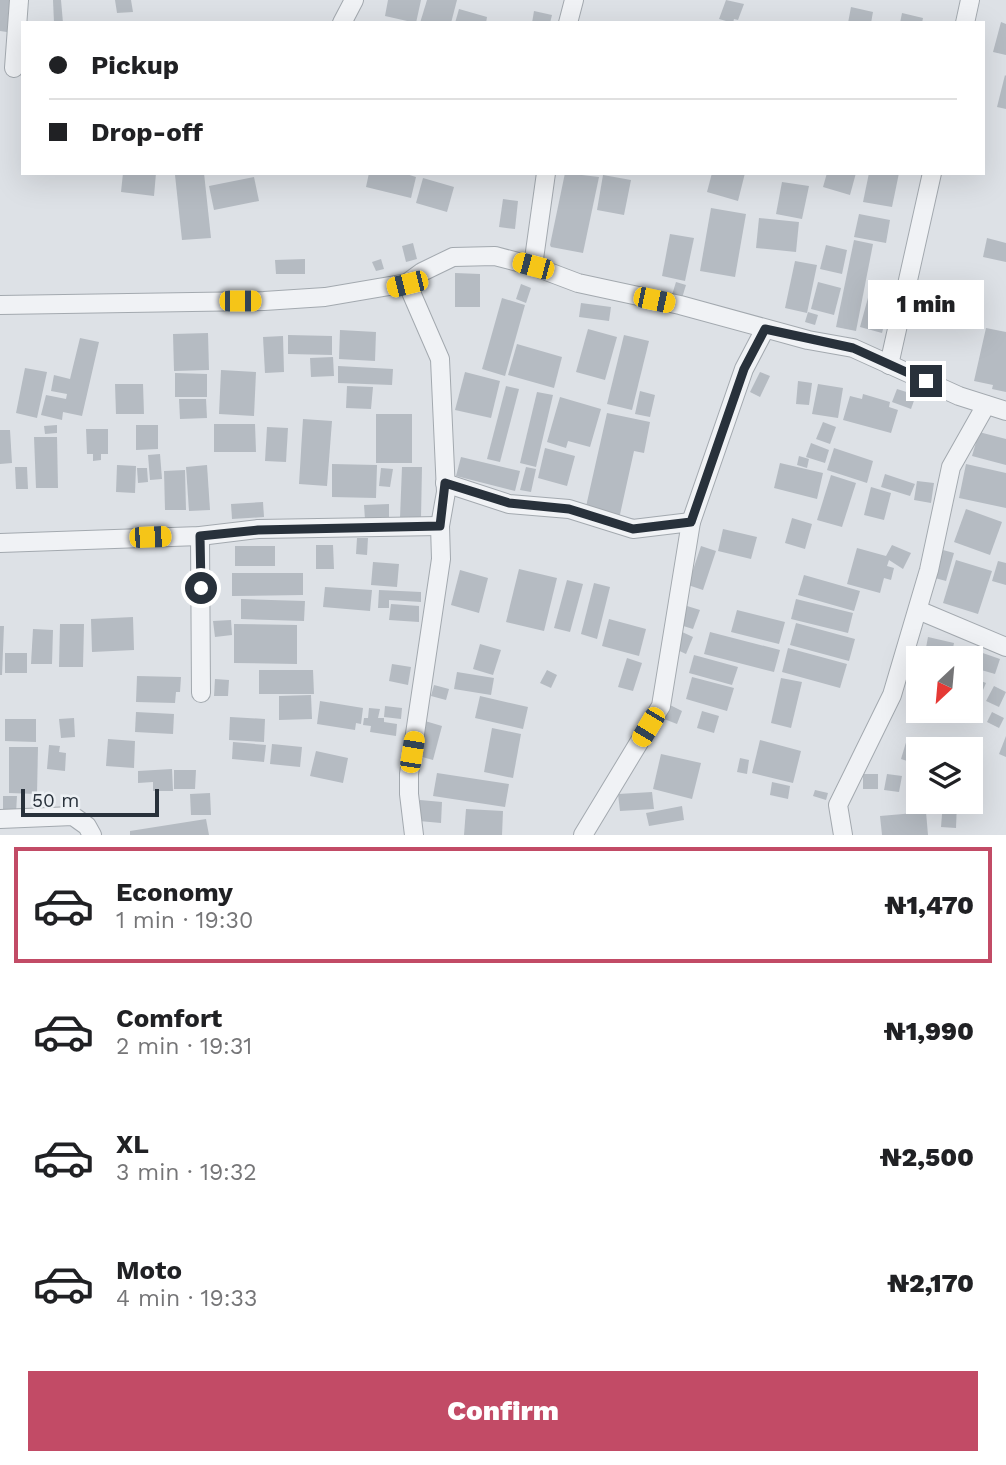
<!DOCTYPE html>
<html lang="en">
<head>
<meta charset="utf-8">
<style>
  :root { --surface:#fff; --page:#f6f6f6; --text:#202124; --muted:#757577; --line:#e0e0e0; --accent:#c24b66 }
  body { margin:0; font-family:"Work Sans",sans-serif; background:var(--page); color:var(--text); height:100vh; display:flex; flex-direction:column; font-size:26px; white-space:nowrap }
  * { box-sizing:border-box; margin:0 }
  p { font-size:23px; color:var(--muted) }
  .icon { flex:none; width:38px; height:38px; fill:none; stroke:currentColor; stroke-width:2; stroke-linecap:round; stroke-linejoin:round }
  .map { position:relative; height:835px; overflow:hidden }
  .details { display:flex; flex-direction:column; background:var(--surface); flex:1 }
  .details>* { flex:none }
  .banner { position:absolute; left:21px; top:21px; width:964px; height:154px; border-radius:0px; box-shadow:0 7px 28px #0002; display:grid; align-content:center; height:154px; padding:0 28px; background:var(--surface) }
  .needle { width:46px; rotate:206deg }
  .controls { position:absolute; left:906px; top:646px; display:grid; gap:14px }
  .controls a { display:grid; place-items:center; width:77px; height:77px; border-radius:0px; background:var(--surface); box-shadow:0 7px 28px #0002; font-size:35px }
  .scale { position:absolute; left:21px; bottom:18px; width:138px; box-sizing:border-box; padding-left:7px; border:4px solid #28313b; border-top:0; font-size:19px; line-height:24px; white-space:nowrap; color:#28313b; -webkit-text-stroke:5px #ecf0f4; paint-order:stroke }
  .end { position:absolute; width:32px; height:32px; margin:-16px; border:9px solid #28313b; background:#fff; box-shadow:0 0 0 4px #fff }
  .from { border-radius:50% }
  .bubble { position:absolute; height:49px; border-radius:0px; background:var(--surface); box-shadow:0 7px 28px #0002; font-size:23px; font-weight:800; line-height:49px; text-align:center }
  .car { position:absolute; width:21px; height:42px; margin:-21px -10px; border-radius:9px; box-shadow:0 0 5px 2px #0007; background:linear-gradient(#f5c518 24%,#345 0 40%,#f5c518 0 76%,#345 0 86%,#f5c518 0) }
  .banner b { display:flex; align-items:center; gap:24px; height:66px; font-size:26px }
  .banner b+b { border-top:2px solid var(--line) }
  .banner i { width:18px; height:18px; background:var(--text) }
  ul { padding:12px 0 0; list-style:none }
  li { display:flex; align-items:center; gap:21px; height:116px; margin:0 14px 10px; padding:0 14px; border:4px solid transparent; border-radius:0px }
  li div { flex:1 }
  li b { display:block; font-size:26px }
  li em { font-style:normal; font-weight:800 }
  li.current { border-color:var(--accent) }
  li>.icon { width:63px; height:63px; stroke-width:1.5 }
  .action { display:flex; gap:14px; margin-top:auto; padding:14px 28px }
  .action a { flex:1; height:80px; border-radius:0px; background:var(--accent); color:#fff; font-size:28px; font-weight:800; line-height:80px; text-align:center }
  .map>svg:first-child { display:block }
  .building { fill:#b5bbc2 }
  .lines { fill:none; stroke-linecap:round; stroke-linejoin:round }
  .street-casing { stroke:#a3a9af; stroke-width:20 }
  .street { stroke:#f0f2f5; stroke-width:18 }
  .route { stroke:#28313b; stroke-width:9 }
</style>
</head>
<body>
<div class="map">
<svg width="1006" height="835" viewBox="0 0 1006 835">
  <rect width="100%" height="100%" fill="#dde1e6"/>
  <g class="building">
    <polygon points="0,0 10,0 7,32 0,31"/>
    <polygon points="53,0 61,0 63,23 54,23"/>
    <polygon points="115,0 131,0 133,12 117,13"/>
    <polygon points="388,0 421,0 416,23 385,16"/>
    <polygon points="427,0 457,0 451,23 420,23"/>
    <polygon points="726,0 744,4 738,20 734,19 733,23 719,19"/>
    <polygon points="851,7 873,12 871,23 848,23"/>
    <polygon points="459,9 487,17 486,23 455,23"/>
    <polygon points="534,11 552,15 550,23 532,23"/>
    <polygon points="902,13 923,18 922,23 900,23"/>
    <polygon points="1001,22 1006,24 1006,55 993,52"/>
    <polygon points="1005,75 1006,76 1006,109 997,107"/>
    <polygon points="123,173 156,173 154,196 121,192"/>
    <polygon points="204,173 211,238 182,240 175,175"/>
    <polygon points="369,173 403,173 416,177 411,198 366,187"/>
    <polygon points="565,173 599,177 583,253 551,247 550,245"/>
    <polygon points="712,173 745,173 738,201 707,192"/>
    <polygon points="827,173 856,173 850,195 823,187"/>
    <polygon points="869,173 899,173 892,207 863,202"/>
    <polygon points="603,175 631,180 624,215 597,210"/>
    <polygon points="254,177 259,201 214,210 209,186"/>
    <polygon points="423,178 454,187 447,212 416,203"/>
    <polygon points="782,182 809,186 802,219 776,214"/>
    <polygon points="503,199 518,201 515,229 499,227"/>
    <polygon points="711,208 746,214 735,277 700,271"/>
    <polygon points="859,214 890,220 886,243 854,237"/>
    <polygon points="759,218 799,222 796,252 756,248"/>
    <polygon points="670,234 694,238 685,281 662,276"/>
    <polygon points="987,238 1006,243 1006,262 983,257"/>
    <polygon points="854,240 873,244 856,331 836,327"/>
    <polygon points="413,243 417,259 406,262 402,246"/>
    <polygon points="826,245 847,250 842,274 820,269"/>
    <polygon points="305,259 305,274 276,274 275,260"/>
    <polygon points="381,259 384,269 376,271 372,262"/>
    <polygon points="795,261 817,265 807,313 785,308"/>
    <polygon points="455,273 480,274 480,307 455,307"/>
    <polygon points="676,282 686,285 682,298 672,295"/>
    <polygon points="818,282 841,288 834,315 811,309"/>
    <polygon points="872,283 893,288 882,333 860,327"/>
    <polygon points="521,284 531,288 526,303 516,299"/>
    <polygon points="502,298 525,305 505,376 482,369"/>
    <polygon points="581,303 611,307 609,321 579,317"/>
    <polygon points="808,312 818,315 815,325 805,322"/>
    <polygon points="986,328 1006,332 1006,392 992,389 993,385 974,381"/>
    <polygon points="588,329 617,337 605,380 576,372"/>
    <polygon points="340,330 376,332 375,361 339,359"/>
    <polygon points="208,333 209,370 174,371 173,334"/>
    <polygon points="288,335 332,336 332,355 288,354"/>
    <polygon points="624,335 649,341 632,410 607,404"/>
    <polygon points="283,336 284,372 265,373 263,337"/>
    <polygon points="80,338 99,342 82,416 63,412 62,420 41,415 46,395 66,399 67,394 51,391 54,375 70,379"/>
    <polygon points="517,344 562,357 554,388 508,375"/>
    <polygon points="333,357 334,376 311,377 310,358"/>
    <polygon points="338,366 393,369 392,385 338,383"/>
    <polygon points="25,368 47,372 37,418 16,413"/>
    <polygon points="221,370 256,372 254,416 219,414"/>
    <polygon points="465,372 500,381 491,418 455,410"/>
    <polygon points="760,372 770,376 760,397 750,392"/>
    <polygon points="175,373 207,374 207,397 175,397"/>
    <polygon points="798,381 812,383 809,405 796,404"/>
    <polygon points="115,384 143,384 144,414 116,414"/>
    <polygon points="818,384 843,388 838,418 812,414"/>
    <polygon points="347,386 373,387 371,409 346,408"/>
    <polygon points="506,386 519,389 500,462 487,459"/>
    <polygon points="897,389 916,395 911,409 892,402"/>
    <polygon points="640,391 655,395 650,417 635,414"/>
    <polygon points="537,392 553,395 536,467 520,463"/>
    <polygon points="863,394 890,402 889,407 898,410 891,433 843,420 850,396 862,399"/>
    <polygon points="560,397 601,409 590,447 568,441 566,448 547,442"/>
    <polygon points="179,399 206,399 207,418 180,419"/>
    <polygon points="607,413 650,422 644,453 634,451 619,519 585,511"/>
    <rect x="376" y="414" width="36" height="49"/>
    <polygon points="303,419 332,421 327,486 299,484"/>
    <polygon points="823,422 836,427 830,444 816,439"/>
    <polygon points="214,424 255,424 256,452 214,452"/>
    <polygon points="57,425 57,433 45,434 44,426"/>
    <polygon points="136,425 158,425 158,449 136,450"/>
    <polygon points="267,427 288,428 286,462 265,461"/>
    <polygon points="86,429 108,429 108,454 101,454 101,460 93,461 93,454 87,454"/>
    <polygon points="0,430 10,430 12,463 0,464"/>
    <polygon points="979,432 1006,439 1006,465 972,456"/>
    <polygon points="34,437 57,437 58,488 36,488"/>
    <polygon points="811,443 829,450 825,463 806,457"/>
    <polygon points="545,448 575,456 567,486 538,478"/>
    <polygon points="834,448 873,461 867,483 827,470"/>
    <polygon points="160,454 162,479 150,480 148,455"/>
    <polygon points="799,456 809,459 807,468 797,465"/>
    <polygon points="461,457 520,471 515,491 456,476"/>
    <polygon points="780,463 823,473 817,499 774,488"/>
    <polygon points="332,464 377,465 376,498 332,497"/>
    <polygon points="966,464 1006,473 1006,508 959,498"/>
    <polygon points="117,465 136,466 135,493 116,492"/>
    <polygon points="207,465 210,510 189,511 186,467"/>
    <polygon points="15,467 27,467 28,489 16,489"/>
    <polygon points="402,467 422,467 421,518 400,518"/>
    <polygon points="526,467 536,469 531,492 520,490"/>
    <polygon points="137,468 147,468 148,482 138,483"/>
    <polygon points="381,468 393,469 390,487 379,486"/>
    <polygon points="185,470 186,510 165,510 164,471"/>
    <polygon points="885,474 915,484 910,496 881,487"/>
    <polygon points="831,475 856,483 842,527 817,520"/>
    <polygon points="917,481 934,483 931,503 914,500"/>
    <polygon points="871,487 891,493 884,520 864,515"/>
    <polygon points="263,502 264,517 232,519 231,504"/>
    <polygon points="389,504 389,519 365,519 364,505"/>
    <polygon points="966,509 1002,522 990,555 954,542"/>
    <polygon points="792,518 812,524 805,549 785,543"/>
    <polygon points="723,529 757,537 751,559 718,551"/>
    <polygon points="357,538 368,538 367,555 356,554"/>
    <polygon points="316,545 333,545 334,569 316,569"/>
    <polygon points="892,545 911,553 903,569 889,560 887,566 894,568 891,580 884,578 880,593 847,584 857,548 886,556"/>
    <rect x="235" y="546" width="40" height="20"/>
    <polygon points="701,546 716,551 703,590 688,585"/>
    <polygon points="943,550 954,553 946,581 935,578"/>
    <polygon points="956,560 992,571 978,614 943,603"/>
    <polygon points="998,561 1006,563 1006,585 992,581"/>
    <polygon points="373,562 399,564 397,587 371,585"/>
    <polygon points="519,569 557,578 544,631 506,622"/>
    <polygon points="460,570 488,578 479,613 451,605"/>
    <polygon points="232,573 303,573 303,595 232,596"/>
    <polygon points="804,575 860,591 854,611 798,595"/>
    <polygon points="567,580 583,584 570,632 554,628"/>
    <polygon points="594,583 610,587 597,639 581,634"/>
    <polygon points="325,587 372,590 370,611 323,607"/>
    <polygon points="379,590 421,592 421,602 389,600 389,608 378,608"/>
    <polygon points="241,599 305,601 304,621 241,619"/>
    <polygon points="796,599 853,613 848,633 791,619"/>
    <polygon points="391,604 419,606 419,622 389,620"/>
    <polygon points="687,606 700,610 693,629 680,625"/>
    <polygon points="737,610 785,622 779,644 731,632"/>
    <polygon points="133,617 134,650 92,652 91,619"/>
    <polygon points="609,619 646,629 639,656 602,646"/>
    <polygon points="231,620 232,635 215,637 213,621"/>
    <polygon points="796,623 855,639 849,661 790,645"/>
    <polygon points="60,624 84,624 83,667 59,667"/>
    <polygon points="234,624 297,625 297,664 234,663"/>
    <polygon points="0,626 4,626 2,675 0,675"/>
    <polygon points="33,629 53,630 52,664 31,664"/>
    <polygon points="680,631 693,637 686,654 673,648"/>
    <polygon points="710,632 780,650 774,672 704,654"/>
    <polygon points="928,637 954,643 951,658 924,658"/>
    <polygon points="480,644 501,650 493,675 473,669"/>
    <polygon points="788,648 847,664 840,688 782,672"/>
    <polygon points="977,651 1000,659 995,674 971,667"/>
    <rect x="5" y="653" width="22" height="20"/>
    <polygon points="694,655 738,667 732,685 689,673"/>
    <polygon points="627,658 642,663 633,691 618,687"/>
    <polygon points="392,664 411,667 408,685 389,681"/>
    <polygon points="259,670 313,670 314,694 259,694"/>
    <polygon points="547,670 557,675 551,688 540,683"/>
    <polygon points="457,672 494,678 491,695 454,689"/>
    <polygon points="137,676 181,677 180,692 176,692 175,703 136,702"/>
    <polygon points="692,677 734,688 727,711 686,699"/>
    <polygon points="971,677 986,683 980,697 971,694"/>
    <polygon points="781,678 802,682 791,728 771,723"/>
    <polygon points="215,679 229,680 228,696 214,696"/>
    <polygon points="434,685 449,689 446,700 431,696"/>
    <polygon points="994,686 1006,692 999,707 986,701"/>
    <polygon points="311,695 312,719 279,720 279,696"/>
    <polygon points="480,696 528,707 523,729 475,718"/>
    <polygon points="320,701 363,708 361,724 356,723 355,730 317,724"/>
    <polygon points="670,705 682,711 677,724 664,719"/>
    <polygon points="385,706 402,708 401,719 384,717"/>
    <polygon points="369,708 380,709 378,718 384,718 384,722 397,724 396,736 370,732 371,726 363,725 364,718 368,718"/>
    <polygon points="702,711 719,716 714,733 697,728"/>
    <polygon points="136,712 174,714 173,734 135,732"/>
    <polygon points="992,712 1004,718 999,728 987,722"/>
    <polygon points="230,717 265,719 264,742 229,740"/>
    <polygon points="74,718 75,737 61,738 59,719"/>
    <polygon points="5,719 36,719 36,742 5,741"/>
    <polygon points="425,721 442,726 433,760 415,755"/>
    <polygon points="492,728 521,734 513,778 484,772"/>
    <polygon points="1006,736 1006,757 999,754"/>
    <polygon points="108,739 135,741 134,768 106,766"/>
    <polygon points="907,739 938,748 938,749 919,749 919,765 901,759"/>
    <polygon points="760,740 801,751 793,783 752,773"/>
    <polygon points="233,742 266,745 264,762 232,759"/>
    <polygon points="272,744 302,747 300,767 270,764"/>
    <polygon points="49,745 60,746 59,752 66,753 65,771 47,769"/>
    <polygon points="9,747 38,747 37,794 9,793"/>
    <polygon points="316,751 348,758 343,783 310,776"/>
    <polygon points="661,754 701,763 692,799 653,789"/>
    <polygon points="740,758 749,760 747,774 737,772"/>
    <polygon points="971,759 980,762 974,782 971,782"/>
    <polygon points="172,769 173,791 153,791 153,782 138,783 138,771"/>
    <polygon points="174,770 196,770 195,789 174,789"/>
    <polygon points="437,773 509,784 505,807 433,796"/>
    <rect x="863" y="774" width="15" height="15"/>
    <polygon points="887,774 902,776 899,792 884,790"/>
    <polygon points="772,782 790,786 788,799 770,795"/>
    <polygon points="815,790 828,793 826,800 813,796"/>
    <polygon points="652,792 654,809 620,811 618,794"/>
    <polygon points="210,793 211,815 191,815 190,794"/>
    <polygon points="3,796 17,796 16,813 3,813"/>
    <polygon points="420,800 442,802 441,823 419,821"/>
    <polygon points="943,802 957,802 956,828 941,827"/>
    <polygon points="682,806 684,820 649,826 646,813"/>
    <polygon points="466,809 503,811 502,835 464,835"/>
    <polygon points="926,812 928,835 882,835 880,816"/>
    <polygon points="206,819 209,835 130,835 130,831"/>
  </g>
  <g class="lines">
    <defs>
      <g id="street">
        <polyline points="342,23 354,0"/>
        <polyline points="568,23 574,0"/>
        <polyline points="965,23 970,0"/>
        <polyline points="14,68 19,0"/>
        <polyline points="533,266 546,173"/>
        <polyline points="407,283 440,359 446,492 440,526 441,559 409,774 409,794 414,835"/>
        <polyline points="0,305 264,301 325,297 407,283 422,272 453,257 495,256 533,266 578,283 680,305 808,340 853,348 959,396 1006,411"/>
        <polyline points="889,365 932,173"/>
        <polyline points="445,483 509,504 569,509 633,529 691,522"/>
        <polyline points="200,536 201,693"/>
        <polyline points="0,543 200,536 258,529 440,526"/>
        <polyline points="918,610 1006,647"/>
        <polyline points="0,819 73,816 87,826 92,835"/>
        <polyline points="583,835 661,706 691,522 744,369 765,329"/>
        <polyline points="843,835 838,805 892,695 929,570 951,467 986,405"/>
      </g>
    </defs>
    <use href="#street" class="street-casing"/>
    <use href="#street" class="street"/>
  </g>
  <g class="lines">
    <polyline class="route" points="201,588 200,536 258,530 440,526 445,483 509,503 569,509 633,529 691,522 744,369 765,329 853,348 926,381"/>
  </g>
</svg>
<div class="controls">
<a><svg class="needle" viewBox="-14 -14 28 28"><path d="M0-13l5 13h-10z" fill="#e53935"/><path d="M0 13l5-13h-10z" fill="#757577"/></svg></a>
<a><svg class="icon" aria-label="layers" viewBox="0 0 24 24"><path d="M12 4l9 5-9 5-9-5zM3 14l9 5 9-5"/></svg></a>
</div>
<div class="scale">50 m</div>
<i class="end from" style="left:201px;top:588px"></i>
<i class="end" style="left:926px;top:381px"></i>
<div class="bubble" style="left:868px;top:280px;width:116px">1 min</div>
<i class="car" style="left:533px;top:266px;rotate:285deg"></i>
<i class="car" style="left:407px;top:284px;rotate:256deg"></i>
<i class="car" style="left:654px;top:300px;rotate:102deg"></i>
<i class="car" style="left:240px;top:301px;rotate:90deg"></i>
<i class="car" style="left:150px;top:537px;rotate:88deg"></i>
<i class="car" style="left:648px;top:727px;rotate:211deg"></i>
<i class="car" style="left:412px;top:752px;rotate:9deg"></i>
<div class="banner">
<b><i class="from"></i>Pickup</b>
<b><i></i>Drop-off</b>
</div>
</div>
<section class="details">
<ul>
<li class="current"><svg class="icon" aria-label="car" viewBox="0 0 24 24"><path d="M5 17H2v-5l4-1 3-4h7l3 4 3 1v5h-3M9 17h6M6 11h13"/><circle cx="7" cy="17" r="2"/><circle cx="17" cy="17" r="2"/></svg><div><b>Economy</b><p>1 min · 19:30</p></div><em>₦1,470</em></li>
<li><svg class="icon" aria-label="car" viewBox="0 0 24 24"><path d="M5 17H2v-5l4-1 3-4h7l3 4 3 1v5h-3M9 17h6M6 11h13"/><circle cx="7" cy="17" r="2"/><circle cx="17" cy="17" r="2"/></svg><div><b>Comfort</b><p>2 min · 19:31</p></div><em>₦1,990</em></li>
<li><svg class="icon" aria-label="car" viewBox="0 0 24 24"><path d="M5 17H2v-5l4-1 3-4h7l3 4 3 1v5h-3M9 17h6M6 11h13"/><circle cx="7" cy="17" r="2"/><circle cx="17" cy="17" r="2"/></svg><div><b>XL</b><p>3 min · 19:32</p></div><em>₦2,500</em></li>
<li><svg class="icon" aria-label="car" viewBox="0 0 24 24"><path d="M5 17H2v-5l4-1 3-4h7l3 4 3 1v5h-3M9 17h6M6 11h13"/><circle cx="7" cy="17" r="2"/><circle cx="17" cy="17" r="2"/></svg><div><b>Moto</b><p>4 min · 19:33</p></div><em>₦2,170</em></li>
</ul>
<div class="action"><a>Confirm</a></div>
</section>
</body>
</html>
